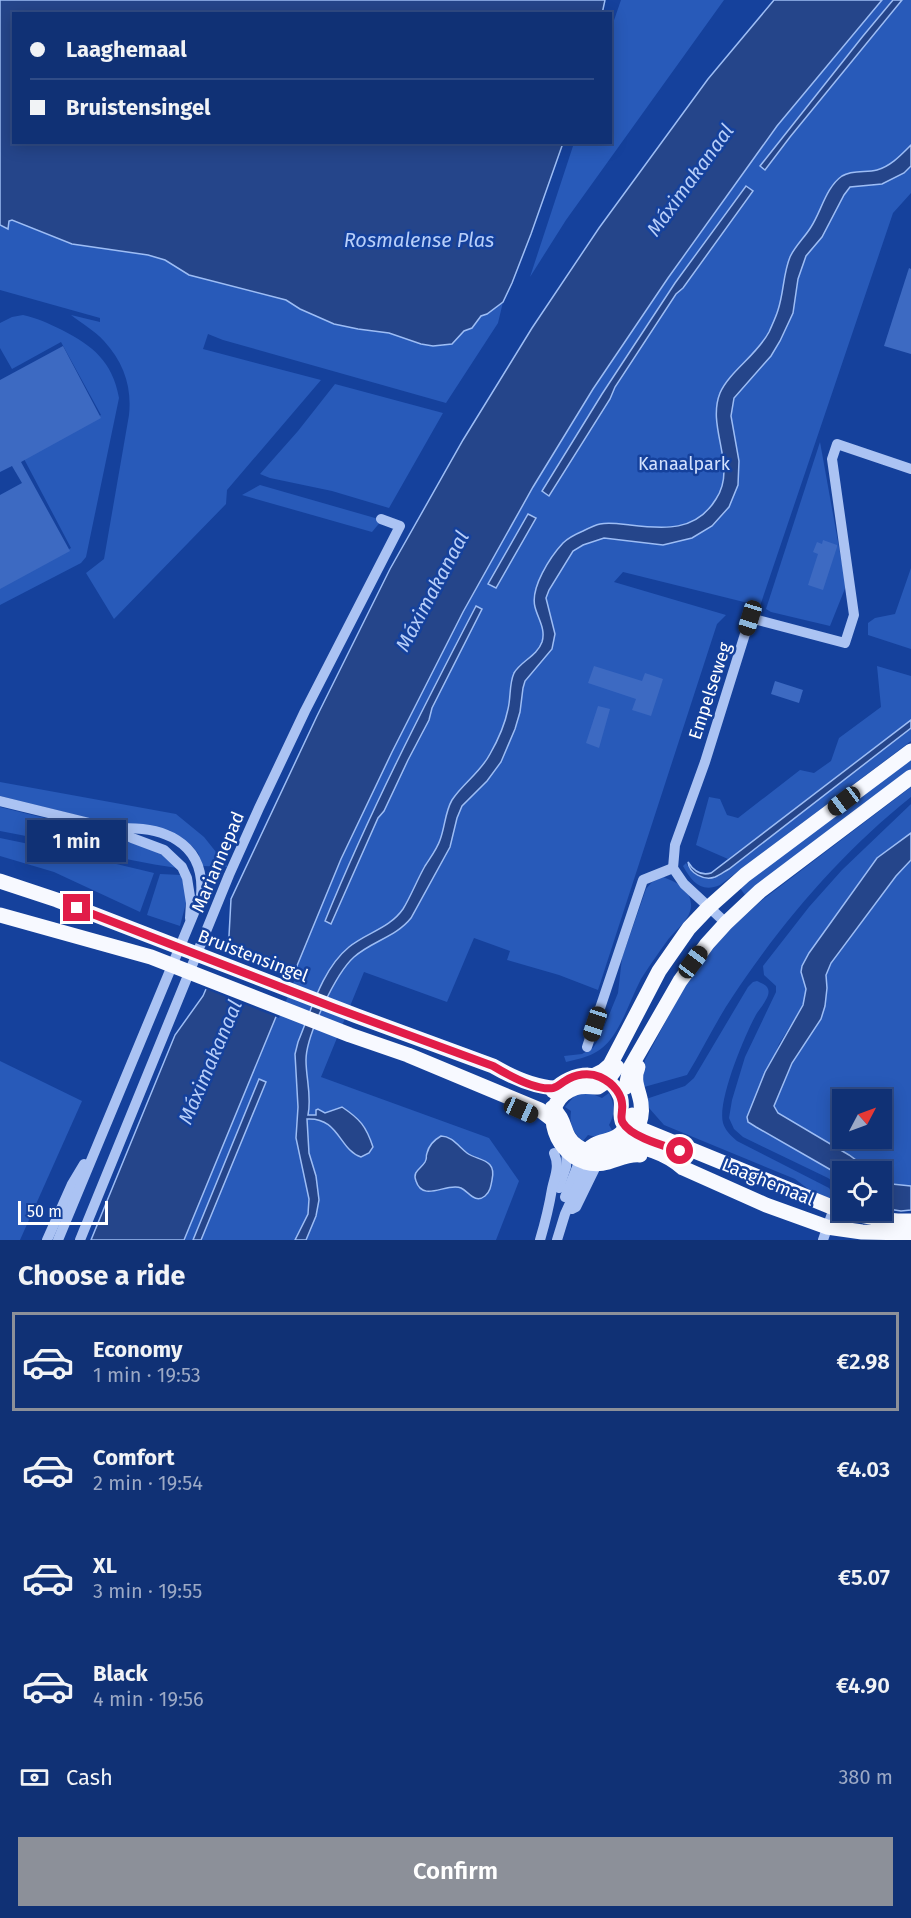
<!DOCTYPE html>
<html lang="en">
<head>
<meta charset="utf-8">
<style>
  :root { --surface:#103175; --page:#19397a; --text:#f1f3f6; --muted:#9ca9c5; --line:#304c87; --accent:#8c9099 }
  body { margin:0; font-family:"Fira Sans",sans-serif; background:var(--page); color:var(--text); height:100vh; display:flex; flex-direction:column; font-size:22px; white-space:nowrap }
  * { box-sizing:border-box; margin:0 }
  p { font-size:20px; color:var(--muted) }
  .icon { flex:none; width:33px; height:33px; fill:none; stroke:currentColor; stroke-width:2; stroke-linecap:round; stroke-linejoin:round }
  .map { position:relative; height:1240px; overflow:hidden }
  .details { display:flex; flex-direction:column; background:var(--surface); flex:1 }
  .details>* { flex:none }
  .guide { position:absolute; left:12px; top:12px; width:600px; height:132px; border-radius:0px; box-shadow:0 3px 15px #0003,0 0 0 2px var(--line); display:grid; align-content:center; height:132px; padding:0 18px; background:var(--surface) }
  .needle { width:39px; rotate:49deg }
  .tools { position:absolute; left:832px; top:1089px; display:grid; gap:12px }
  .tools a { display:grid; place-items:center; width:60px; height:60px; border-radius:0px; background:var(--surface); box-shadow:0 3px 15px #0003,0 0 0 2px var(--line); font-size:30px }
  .scale { position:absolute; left:18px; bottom:15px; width:90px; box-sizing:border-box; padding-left:6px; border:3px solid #fff; border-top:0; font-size:16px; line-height:21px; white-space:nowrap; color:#fff; -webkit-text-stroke:4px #15419c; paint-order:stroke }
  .end { position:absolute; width:27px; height:27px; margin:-14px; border:8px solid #e11d48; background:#fff; box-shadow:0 0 0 3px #fff }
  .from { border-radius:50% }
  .bubble { position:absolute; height:42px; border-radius:0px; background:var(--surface); box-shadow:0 3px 15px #0003,0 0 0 2px var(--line); font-size:20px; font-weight:600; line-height:42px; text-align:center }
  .car { position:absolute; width:18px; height:36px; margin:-18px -9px; border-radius:8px; box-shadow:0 0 4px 2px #0007; background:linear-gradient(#222 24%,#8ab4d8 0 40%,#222 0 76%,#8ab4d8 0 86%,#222 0) }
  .guide b { display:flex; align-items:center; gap:21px; height:57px; font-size:22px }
  .guide b+b { border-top:2px solid var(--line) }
  .guide i { width:15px; height:15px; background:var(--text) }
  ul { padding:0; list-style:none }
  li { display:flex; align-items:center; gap:18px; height:99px; margin:0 12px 9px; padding:0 6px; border:3px solid transparent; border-radius:0px }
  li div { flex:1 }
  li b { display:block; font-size:22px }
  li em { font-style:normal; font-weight:600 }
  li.selected { border-color:var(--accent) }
  li>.icon { width:54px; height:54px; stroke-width:1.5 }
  h2 { padding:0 18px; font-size:27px; line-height:72px }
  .pay { display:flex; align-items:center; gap:15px; height:66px; padding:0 18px; font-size:22px }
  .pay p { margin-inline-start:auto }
  .button { display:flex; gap:12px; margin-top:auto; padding:12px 18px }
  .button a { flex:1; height:69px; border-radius:0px; background:var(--accent); color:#fff; font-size:24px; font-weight:600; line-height:69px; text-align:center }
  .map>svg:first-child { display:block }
  .green { fill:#285ab9; fill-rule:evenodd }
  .water { fill:#25458a; stroke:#9dbdf5; stroke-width:1.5 }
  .pier { fill:#15419c }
  .building { fill:#3d6ac2 }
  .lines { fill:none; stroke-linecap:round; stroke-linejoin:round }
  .minor { stroke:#abc3f3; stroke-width:10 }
  .major { stroke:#f7f9ff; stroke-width:15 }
  .route { stroke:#e11d48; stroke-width:8 }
  .labels { text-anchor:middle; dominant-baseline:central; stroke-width:5; stroke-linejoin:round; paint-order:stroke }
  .park-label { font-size:18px; fill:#d3e1fd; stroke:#15419c }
  .street-label { font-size:18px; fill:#fff; stroke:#15419c }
  .water-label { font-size:20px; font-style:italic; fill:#b7cef9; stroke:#15419c }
</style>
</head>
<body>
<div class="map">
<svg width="911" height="1240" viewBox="0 0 911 1240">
  <rect width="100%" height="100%" fill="#15419c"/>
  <g class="green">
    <polygon points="621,0 724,0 566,220 530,277 574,143 610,142 611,29"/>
    <polygon points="882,0 911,0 911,193 893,213 760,606 623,572 614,582 726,615 717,624 598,990 559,975 507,960 510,951 474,938 447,1002 364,972 321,1077 489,1138 519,1181 496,1240 184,1240 341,859 392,752 463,612 533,487 593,389 668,278 777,126"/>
    <path d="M12 220 72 244 148 255 165 260 189 275 286 300 317 317 358 329 389 333 421 344 433 346 452 344 464 331 472 328 481 316 487 314 503 302 498 323 446 403 223 340 208 334 203 349 321 380 227 490 226 504 114 619 86 573 104 559 129 415C132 387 124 363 104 341 95 331 81 323 71 315L100 322V318L0 290V225L8 229 9 221Z"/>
    <path d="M23 315C37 318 48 323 62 330 93 346 112 361 119 398L86 557 81 563 0 605V587L71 548 23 457 101 415 61 342 12 369 0 348V323L12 317Z"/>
    <polygon points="335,384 443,413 389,508 332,491 270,478 260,474 298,431"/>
    <polygon points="820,442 846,586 830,626 771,612 766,609"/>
    <polygon points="260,485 382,520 372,532 242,495"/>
    <polygon points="911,568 911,649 868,635 868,623 875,618 895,614"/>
    <polygon points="877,666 911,676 911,720 728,859 696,845 709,797 720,799 727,815 738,818 800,770 814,773 831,761 839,738 881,707"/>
    <path d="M911 728V741L720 885C701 893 692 882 683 866L686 863C693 876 703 879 716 876Z"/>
    <polygon points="911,758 911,769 745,895 740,888"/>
    <polygon points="0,782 176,814 204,837 228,867 203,866 198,853 191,845 169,830 101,821 0,796"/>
    <path d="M911 787V797C842 852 782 922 733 996 716 1021 703 1049 687 1075L644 1087 642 1073 645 1060 660 1032 682 991 702 962 729 930 761 901Z"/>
    <polygon points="911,804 911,833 877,858 802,972 806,989 803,1005 779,1044 748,1122 831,1170 843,1179 843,1189 828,1178 743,1137 734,1129 729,1118 732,1100 745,1057 776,992 776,986 764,975 763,966 809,907 842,870"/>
    <path d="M0 807 81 827 154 848 177 868C117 860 59 841 0 831Z"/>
    <polygon points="0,838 58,850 154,873 140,912 54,872 0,856"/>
    <path d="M911 860V1186L883 1184 882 1172 871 1171 849 1155 778 1113 774 1106 792 1063 821 1019 825 1006 827 988 826 975 831 963 896 876ZM843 1100H882V1138H843Z"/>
    <polygon points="160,874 181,875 187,899 180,926 147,915"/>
    <path d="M663 877C676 882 690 888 691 904 692 919 675 930 667 941 658 954 649 966 641 979 631 998 623 1024 610 1040 598 1055 583 1058 566 1062L564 1056 582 1054 593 1048 600 1037 618 993 622 958 646 889 652 882Z"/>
    <path d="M757 981C761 983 767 985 768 989 771 996 761 1007 757 1013 745 1034 717 1101 723 1123 725 1130 731 1136 737 1141L829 1188 835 1197 833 1203 820 1198 795 1179 664 1125 649 1108 646 1099 685 1086 694 1078 748 987 753 982Z"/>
    <polygon points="0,1061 82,1101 20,1240 0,1240"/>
    <path d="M577 1093H590L602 1098 609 1093C615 1105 615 1114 609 1125L613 1132 596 1137 588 1135 583 1141C573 1133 569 1124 571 1111L565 1107Z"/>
  </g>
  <g class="water">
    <polygon points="0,0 605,0 602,14 14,14 14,142 563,143 531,234 512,283 503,302 487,314 481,316 472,328 464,331 452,344 433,346 421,344 389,333 358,329 334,324 300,309 286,300 189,275 165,260 148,255 72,244 12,220 9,221 8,229 0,225"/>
    <polygon points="774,0 882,0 777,126 668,278 593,389 533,487 463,612 392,752 341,859 184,1240 91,1240 175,1035 203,996 229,936 231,899 317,716 390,569 463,440 532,328 599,228 708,79"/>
    <polygon points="893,0 902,0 790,137 765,170 760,166 863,36"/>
    <path d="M911 145V166L904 173 882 184 850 187 844 195 822 237 806 256 798 279 793 313 780 341 771 356 734 398 731 416 739 461 738 485 729 507 712 526 692 538 663 545 604 538 583 545 573 551 549 590 546 598 555 634 552 649 525 681 523 688 520 712 515 729 501 762 487 781 462 806 457 818 450 847 411 918C396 937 372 941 354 957 336 973 306 1036 306 1060 306 1079 312 1096 308 1115H316V1110L318 1109 325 1113 342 1107C360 1119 366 1126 373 1147L369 1153 361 1157C339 1150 339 1117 307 1119L309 1153 316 1176 319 1200 316 1216 306 1240H295L308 1214 309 1199 296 1138 298 1107 295 1054 298 1042C311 1011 322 969 349 947 366 933 390 928 403 909 411 896 417 880 425 866 430 858 437 849 440 840 445 827 445 812 452 800 463 783 480 773 490 754 498 740 505 724 508 709 511 697 509 684 514 673 521 661 537 656 542 642 546 629 538 619 535 607 530 588 550 557 563 543 569 537 576 534 583 531 589 528 595 525 600 524 609 522 621 524 630 525 664 529 696 532 716 499 738 466 706 428 720 393 729 372 757 355 769 332 772 325 776 317 778 310 784 292 783 274 790 257 795 246 805 237 811 227 821 212 826 187 842 176 853 169 866 173 877 170 891 166 901 155 911 145Z"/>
    <polygon points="746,186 753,191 683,288 676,294 615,387 610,399 549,496 542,491 602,394 675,283"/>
    <polygon points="528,514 536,518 496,588 488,584"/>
    <path d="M476 606 482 609 432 708 429 720 408 760 384 811 378 818 331 924 325 921C369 813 422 710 476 606Z"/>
    <path d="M911 720V728L729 869C725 871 720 875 715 877 704 881 689 873 688 862 693 870 701 876 711 873Z"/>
    <polygon points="911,833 911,860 896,876 831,963 826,975 827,988 825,1006 821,1019 792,1063 774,1106 778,1113 849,1155 871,1171 843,1172 843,1179 831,1170 756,1127 748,1122 747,1117 765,1072 803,1005 806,989 801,972 802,966 809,953 877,858"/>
    <polygon points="259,1079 266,1082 201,1240 193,1240"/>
    <path d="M441 1136C452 1136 459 1147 467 1153 478 1161 497 1158 492 1180 491 1186 490 1192 485 1196 475 1204 469 1192 461 1188 447 1182 423 1203 416 1181 412 1171 421 1169 425 1162 428 1156 425 1159 427 1153 429 1145 434 1140 441 1136Z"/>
    <polygon points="882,1183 911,1186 911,1210 901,1211 882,1208"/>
  </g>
  <polygon class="pier" points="222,945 297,974 279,1018 203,988"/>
  <g class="building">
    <polygon points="909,268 911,269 911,354 884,346"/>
    <polygon points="63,346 101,418 21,462 70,551 0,589 0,495 22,483 12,466 0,472 0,380"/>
    <polygon points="823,540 837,545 837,547 823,590 808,585 818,554 813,552 817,542 822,544"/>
    <polygon points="594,666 642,681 645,673 663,679 651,716 632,710 636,699 588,683"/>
    <polygon points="775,681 803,690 799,703 771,694"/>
    <polygon points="598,706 610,709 599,748 586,743"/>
  </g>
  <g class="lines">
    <g class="minor">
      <polyline points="0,801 114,829 132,838 164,850 182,867 187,878 191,903 190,918"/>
      <polyline points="726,923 684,884 673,868 675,845 705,762 750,618 845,643 854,615 832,459 837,444 911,469"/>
      <polyline points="587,1047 643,880 673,868"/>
      <polyline points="559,1188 566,1167 567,1151"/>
      <polyline points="565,1197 580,1160"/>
      <polyline points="572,1209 576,1207 597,1164"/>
      <polyline points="47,1240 72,1184 84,1164"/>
      <path d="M58 1240 201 896C206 840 160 825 114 829"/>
      <polyline points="80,1240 229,875 259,808 305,711 400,526 381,519"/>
      <path d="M540 1240C545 1223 549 1207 552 1189 555 1175 560 1167 554 1153"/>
      <polyline points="557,1240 565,1214 588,1163"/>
      <polyline points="823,1240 834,1208"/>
    </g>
    <g class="major">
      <path d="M0 881 57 900 357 1016 493 1066C512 1077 533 1087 555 1088"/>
      <polyline points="0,915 151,957 350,1035 408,1055 540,1110 553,1120"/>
      <path d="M617 1067 607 1081 598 1087C590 1087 583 1085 575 1088 538 1101 552 1151 585 1162 608 1169 620 1153 640 1155"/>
      <polyline points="595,1075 603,1071 610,1065 659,971 689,928 708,908 745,875 911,751"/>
      <polyline points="626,1087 630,1068 680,981 707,944 726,923 760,891 911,777"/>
      <path d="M553 1091C571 1071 607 1067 620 1096 624 1105 618 1115 623 1123 627 1130 635 1134 642 1137"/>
      <path d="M552 1108C568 1121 561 1135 577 1146 587 1153 601 1155 613 1152 632 1145 644 1123 641 1103 639 1090 632 1080 638 1067"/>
      <path d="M632 1115 634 1121 643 1130 834 1208C859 1215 884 1222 911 1221"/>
      <path d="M621 1148C641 1143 667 1154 683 1168L766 1205 827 1227 862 1232 911 1233"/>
      <path d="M583 1156C599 1132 615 1151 630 1120"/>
    </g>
  </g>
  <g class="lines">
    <path class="route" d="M77 908 335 1008 493 1066C508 1075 536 1091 553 1088 558 1087 561 1083 565 1081 575 1074 589 1072 600 1077 613 1083 624 1095 622 1110 622 1115 620 1119 623 1123 631 1137 665 1146 680 1151"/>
  </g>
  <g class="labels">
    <g class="park-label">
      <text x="684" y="464">Kanaalpark</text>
    </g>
    <g class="street-label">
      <text transform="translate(710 691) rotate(-72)">Empelseweg</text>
      <text transform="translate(218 862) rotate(-67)">Mariannepad</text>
      <text transform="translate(253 956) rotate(21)">Bruistensingel</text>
      <text transform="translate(768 1182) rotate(22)">Laaghemaal</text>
    </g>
    <g class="water-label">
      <text transform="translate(690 180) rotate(-54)">Máximakanaal</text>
      <text x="419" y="240">Rosmalense Plas</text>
      <text transform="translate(432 591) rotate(-62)">Máximakanaal</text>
      <text transform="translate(210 1062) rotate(-67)">Máximakanaal</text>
    </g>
  </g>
</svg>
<div class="tools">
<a><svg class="needle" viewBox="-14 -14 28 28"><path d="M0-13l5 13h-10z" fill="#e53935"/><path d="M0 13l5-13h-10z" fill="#9ca9c5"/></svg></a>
<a><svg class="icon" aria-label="locate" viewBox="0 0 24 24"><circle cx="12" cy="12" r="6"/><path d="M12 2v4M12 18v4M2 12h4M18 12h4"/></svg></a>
</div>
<div class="scale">50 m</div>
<i class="end from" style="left:680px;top:1151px"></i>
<i class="end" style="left:77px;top:908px"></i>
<div class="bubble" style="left:27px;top:820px;width:99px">1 min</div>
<i class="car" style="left:750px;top:618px;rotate:197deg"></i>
<i class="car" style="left:844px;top:801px;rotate:233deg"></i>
<i class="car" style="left:693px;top:962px;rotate:37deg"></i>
<i class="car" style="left:595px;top:1024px;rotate:198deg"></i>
<i class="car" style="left:521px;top:1110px;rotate:114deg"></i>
<div class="guide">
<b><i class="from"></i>Laaghemaal</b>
<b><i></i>Bruistensingel</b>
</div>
</div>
<section class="details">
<h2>Choose a ride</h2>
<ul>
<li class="selected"><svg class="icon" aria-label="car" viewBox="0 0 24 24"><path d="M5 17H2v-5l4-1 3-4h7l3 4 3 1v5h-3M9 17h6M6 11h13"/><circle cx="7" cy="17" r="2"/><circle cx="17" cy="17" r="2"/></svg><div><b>Economy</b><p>1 min · 19:53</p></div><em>€2.98</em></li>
<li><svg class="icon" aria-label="car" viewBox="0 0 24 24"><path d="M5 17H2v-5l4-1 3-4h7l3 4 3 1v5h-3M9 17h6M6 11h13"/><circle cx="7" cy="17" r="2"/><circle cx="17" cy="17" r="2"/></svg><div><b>Comfort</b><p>2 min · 19:54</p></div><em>€4.03</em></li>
<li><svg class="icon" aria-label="car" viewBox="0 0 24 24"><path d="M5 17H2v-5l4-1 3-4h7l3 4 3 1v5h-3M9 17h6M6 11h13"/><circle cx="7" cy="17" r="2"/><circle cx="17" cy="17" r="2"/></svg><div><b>XL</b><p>3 min · 19:55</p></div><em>€5.07</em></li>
<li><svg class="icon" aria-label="car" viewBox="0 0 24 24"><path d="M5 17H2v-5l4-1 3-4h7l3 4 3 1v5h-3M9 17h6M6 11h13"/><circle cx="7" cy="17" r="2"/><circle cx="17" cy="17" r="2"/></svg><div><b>Black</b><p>4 min · 19:56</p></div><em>€4.90</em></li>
</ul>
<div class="pay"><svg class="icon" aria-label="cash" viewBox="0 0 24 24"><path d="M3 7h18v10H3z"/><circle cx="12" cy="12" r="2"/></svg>Cash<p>380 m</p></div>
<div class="button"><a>Confirm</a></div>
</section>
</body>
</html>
